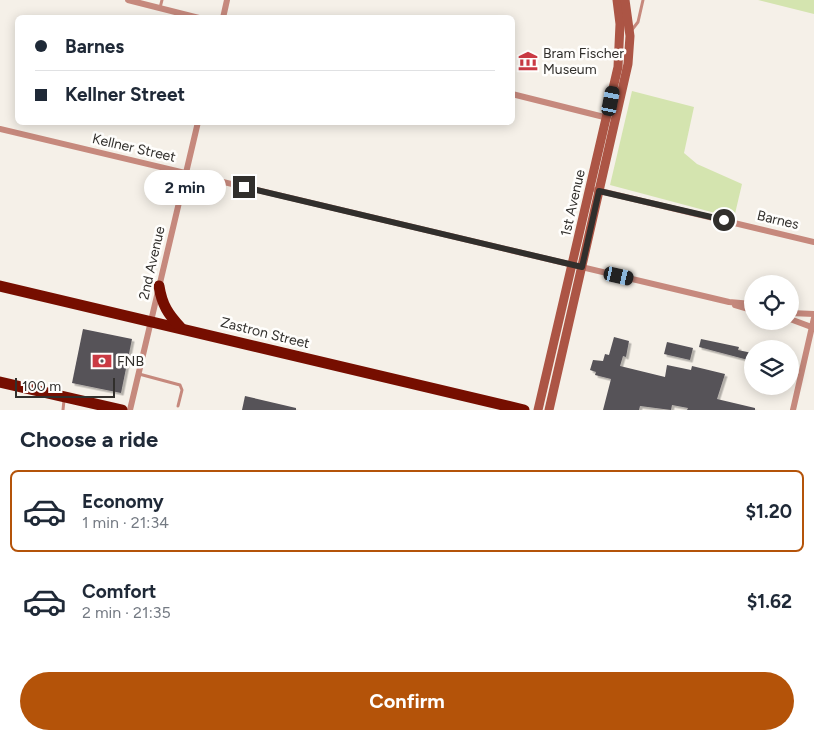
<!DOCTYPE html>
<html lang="en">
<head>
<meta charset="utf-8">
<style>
  :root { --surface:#fff; --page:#f2f2f3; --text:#1f2937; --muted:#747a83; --line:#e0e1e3; --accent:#b45309 }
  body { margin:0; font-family:Figtree,sans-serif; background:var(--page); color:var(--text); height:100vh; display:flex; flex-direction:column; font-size:19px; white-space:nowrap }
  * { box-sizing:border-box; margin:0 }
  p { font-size:16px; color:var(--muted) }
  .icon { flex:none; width:28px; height:28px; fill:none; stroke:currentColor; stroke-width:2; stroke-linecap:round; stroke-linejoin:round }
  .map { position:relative; height:410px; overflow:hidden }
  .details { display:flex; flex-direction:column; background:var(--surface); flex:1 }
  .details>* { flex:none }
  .hud { position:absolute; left:15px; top:15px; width:500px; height:110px; border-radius:8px; box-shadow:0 2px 12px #0003; display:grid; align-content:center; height:110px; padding:0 20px; background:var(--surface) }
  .controls { position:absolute; left:744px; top:275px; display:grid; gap:10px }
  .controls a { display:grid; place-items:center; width:55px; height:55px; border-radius:50%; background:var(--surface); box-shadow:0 2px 12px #0003; font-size:25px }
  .scale { position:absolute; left:15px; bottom:12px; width:100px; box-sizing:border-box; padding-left:5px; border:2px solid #312f2c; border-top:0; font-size:14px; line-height:18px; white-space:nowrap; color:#312f2c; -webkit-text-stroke:4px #fffefc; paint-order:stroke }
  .end { position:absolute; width:22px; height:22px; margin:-11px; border:6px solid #312f2c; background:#fff; box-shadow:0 0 0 2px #fff }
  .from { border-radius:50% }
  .bubble { position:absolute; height:35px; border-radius:18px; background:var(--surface); box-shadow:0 2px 12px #0003; font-size:16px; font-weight:700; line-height:35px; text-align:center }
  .car { position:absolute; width:15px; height:30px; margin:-15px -8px; border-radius:6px; box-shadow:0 0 4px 1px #0007; background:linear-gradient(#222 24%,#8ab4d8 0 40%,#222 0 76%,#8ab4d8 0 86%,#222 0) }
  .hud b { display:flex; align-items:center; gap:18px; height:48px; font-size:19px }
  .hud b+b { border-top:1px solid var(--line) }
  .hud i { width:12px; height:12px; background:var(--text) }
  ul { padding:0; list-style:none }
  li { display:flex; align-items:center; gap:15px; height:82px; margin:0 10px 8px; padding:0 10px; border:2px solid transparent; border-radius:8px }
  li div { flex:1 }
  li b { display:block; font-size:19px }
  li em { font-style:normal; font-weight:700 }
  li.current { border-color:var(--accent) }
  li>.icon { width:45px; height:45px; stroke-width:1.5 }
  h2 { padding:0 20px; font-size:22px; line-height:60px }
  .action { display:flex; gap:10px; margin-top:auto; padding:10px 20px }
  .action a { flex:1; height:58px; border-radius:30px; background:var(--accent); color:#fff; font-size:20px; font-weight:700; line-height:58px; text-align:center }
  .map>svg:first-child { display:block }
  .green { fill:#d4e4af }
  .building { fill:#565258; filter:url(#shadow) }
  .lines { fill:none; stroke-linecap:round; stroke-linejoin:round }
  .lane { stroke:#c6897d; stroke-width:3 }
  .street { stroke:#c6897d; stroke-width:6 }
  .secondary { stroke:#ac5545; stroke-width:9 }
  .highway { stroke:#760e00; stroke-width:11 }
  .route { stroke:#312f2c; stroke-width:6 }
  .labels { text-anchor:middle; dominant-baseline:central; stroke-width:5; stroke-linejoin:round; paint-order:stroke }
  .poi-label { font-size:14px; fill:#312f2c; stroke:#fffefc; text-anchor:start }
  .street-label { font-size:14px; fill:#312f2c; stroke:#fffefc }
</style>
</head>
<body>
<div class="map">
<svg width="814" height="410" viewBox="0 0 814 410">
  <defs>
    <filter id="shadow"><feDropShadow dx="2.5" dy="2.5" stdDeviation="0" flood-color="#0004"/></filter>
  </defs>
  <rect width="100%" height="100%" fill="#f5f0e8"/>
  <g class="green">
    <polygon points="758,0 814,0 814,14"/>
    <polygon points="632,91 694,107 684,153 697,164 742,184 734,218 610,185"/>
  </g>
  <g class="building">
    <polygon points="83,329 132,339 121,393 72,383"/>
    <polygon points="614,337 629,341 626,357 623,356 620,366 665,377 667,365 691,370 692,366 725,374 717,399 755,408 755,410 687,410 688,408 672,405 671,410 640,406 639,410 603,410 611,379 595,375 596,372 590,370 593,360 603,361 605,354 609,355"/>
    <polygon points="701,339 739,347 738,350 752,353 752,361 699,347"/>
    <polygon points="667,342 693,348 690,360 664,354"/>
    <polygon points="245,396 296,408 296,410 242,410"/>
  </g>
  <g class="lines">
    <g class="lane">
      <polyline points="160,8 162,0"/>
      <polyline points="631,31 638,22 643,0"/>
      <polyline points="139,374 180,385 182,390 178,406"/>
      <polyline points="63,410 64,400"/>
    </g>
    <g class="street">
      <polyline points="128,0 199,18"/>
      <polyline points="223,18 227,0"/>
      <polyline points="512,94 608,118"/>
      <polyline points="0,129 729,302 752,304"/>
      <polyline points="596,190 814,242"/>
      <polyline points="735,305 752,310"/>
      <polyline points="790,313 814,314"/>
      <polyline points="790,319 814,328"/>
      <polyline points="130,410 198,122"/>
      <polyline points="793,410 814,318"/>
    </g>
    <g class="secondary">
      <polyline points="538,410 618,67 620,24 617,0"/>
      <polyline points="549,410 628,64 630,36 625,0"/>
    </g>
    <g class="highway">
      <polyline points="0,286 524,410"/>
      <path d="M159 286C162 305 168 314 181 328"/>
      <polyline points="0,382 122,410"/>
    </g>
  </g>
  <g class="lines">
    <polyline class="route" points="244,187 582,267 599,191 724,220"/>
  </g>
  <defs>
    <symbol id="museum-bare" viewBox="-9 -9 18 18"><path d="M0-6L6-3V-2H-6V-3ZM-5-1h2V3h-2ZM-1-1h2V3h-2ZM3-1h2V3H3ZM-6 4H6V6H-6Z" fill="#ca3a43" stroke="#fffefc" stroke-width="2.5" paint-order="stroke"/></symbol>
    <symbol id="bank-bare" viewBox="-9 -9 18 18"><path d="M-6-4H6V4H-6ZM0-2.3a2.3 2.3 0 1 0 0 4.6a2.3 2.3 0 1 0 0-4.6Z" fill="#ca3a43" stroke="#fffefc" stroke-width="2.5" paint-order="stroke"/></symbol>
  </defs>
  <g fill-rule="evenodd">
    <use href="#museum-bare" x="514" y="47" width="28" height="28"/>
    <use href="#bank-bare" x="88" y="347" width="28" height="28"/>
  </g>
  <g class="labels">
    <g class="poi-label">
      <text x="543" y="53">Bram Fischer<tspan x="543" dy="16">Museum</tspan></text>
      <text x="117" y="361">FNB</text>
    </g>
    <g class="street-label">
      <text transform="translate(134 148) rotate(13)">Kellner Street</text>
      <text transform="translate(573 203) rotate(-77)">1st Avenue</text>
      <text transform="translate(778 220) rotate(13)">Barnes</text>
      <text transform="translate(152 263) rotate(-77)">2nd Avenue</text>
      <text transform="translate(265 333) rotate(14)">Zastron Street</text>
    </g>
  </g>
</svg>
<div class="controls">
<a><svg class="icon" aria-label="locate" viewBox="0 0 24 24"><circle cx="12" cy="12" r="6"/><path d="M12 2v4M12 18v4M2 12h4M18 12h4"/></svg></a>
<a><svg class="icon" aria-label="layers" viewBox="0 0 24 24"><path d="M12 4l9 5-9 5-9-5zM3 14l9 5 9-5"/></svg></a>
</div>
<div class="scale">100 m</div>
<i class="end from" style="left:724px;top:220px"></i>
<i class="end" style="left:244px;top:187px"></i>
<div class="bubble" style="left:144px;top:170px;width:82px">2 min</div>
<i class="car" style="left:611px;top:101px;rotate:11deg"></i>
<i class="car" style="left:619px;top:276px;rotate:103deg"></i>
<div class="hud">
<b><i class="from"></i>Barnes</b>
<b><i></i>Kellner Street</b>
</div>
</div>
<section class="details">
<h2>Choose a ride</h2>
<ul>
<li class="current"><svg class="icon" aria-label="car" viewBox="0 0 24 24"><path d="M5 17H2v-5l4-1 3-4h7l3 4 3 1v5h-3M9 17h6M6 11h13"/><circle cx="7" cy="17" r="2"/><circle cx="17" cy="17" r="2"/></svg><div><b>Economy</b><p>1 min · 21:34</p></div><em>$1.20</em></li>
<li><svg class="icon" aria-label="car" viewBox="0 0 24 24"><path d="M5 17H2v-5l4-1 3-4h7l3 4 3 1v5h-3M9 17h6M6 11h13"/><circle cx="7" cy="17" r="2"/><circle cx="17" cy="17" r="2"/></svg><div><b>Comfort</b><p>2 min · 21:35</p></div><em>$1.62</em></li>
</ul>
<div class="action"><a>Confirm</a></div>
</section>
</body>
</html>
